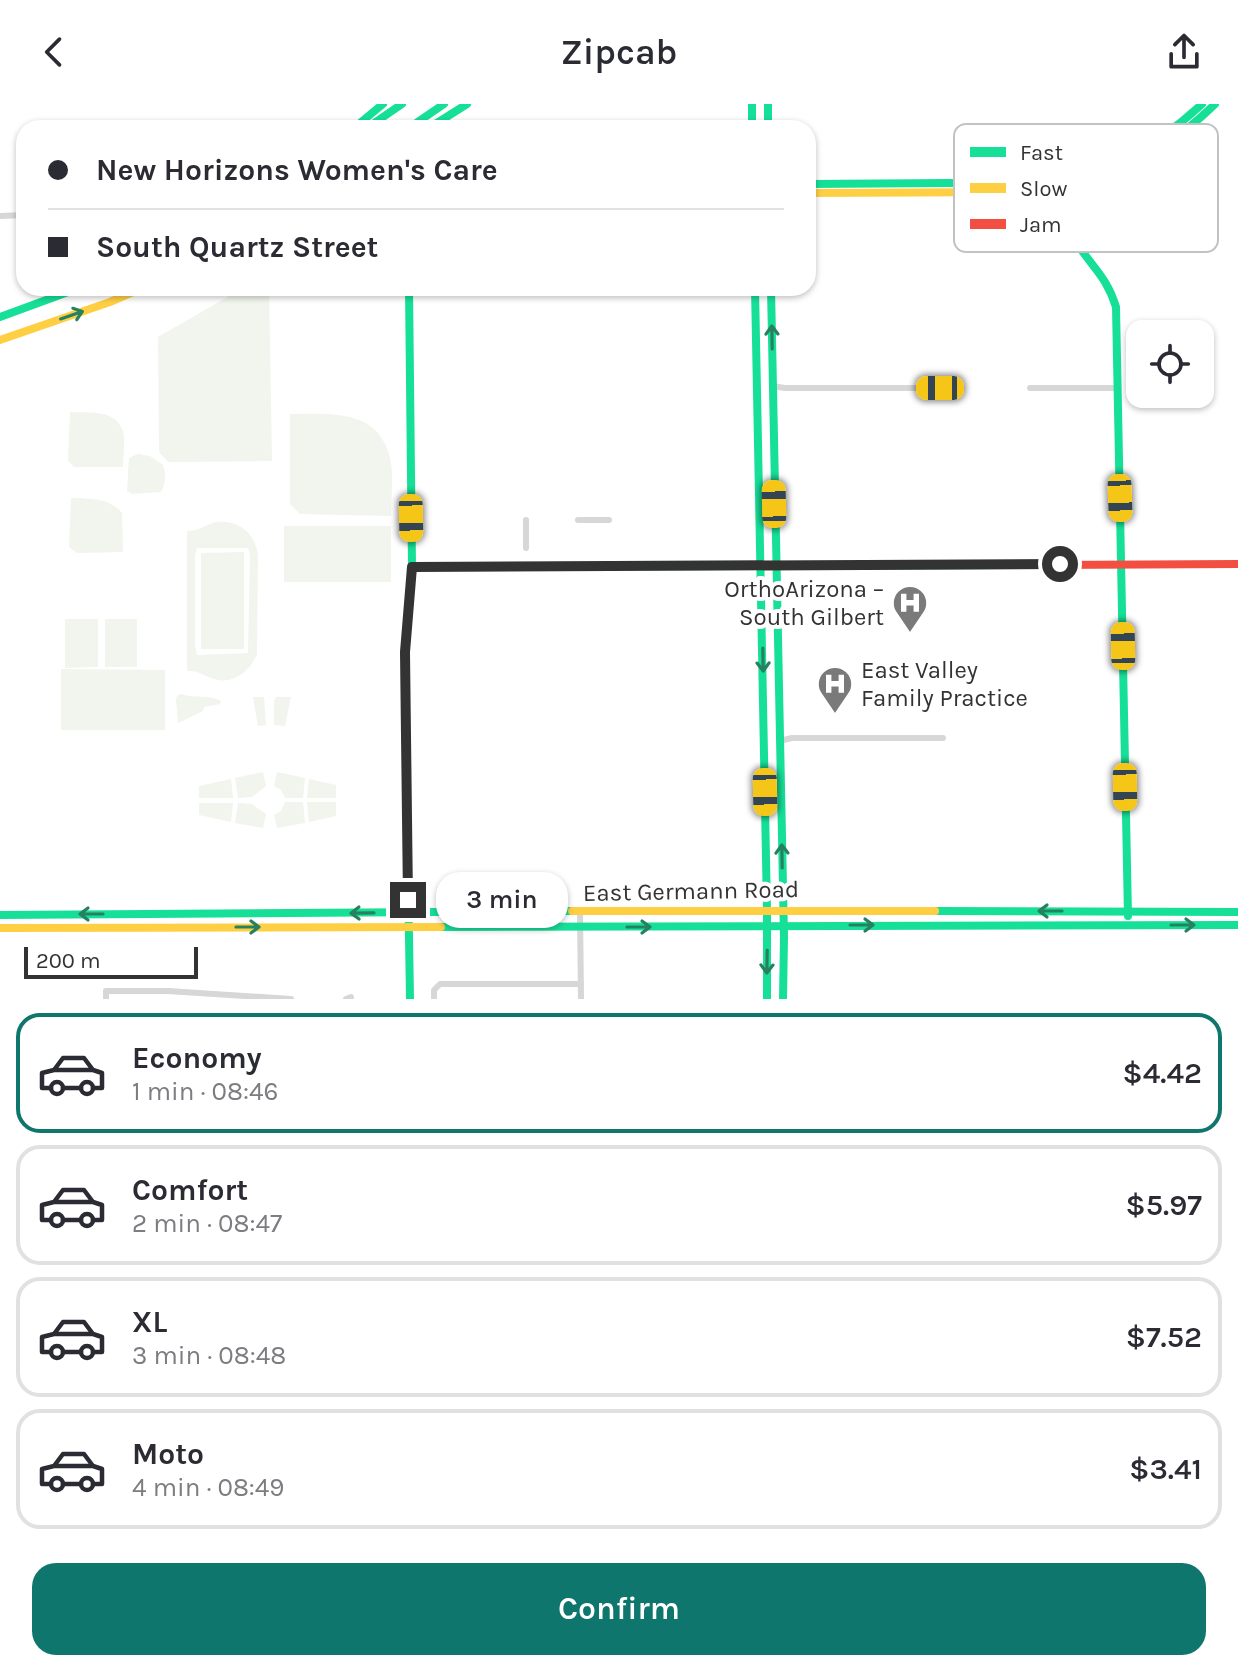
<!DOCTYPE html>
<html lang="en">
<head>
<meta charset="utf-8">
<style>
  :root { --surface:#fff; --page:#f7f7f7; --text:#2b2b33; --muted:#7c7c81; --line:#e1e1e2; --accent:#0f766e }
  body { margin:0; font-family:Karla,sans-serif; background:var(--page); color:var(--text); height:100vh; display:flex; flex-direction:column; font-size:30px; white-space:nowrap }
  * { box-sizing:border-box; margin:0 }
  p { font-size:26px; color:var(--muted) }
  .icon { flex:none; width:44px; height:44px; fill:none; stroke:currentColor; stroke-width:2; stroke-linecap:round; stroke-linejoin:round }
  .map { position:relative; height:895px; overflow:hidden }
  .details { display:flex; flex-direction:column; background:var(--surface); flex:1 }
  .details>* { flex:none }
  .top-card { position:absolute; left:16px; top:16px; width:800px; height:176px; border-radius:24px; box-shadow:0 2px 6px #0004; display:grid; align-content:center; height:176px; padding:0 32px; background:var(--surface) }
  .tools { position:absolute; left:1126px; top:216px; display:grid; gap:16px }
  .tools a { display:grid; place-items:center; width:88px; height:88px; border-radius:16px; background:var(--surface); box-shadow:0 2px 6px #0004; font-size:40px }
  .scale { position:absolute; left:24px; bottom:20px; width:174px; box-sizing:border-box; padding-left:8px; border:4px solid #333; border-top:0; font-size:22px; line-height:28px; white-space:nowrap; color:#333; -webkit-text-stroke:6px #fff; paint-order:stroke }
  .end { position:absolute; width:36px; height:36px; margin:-18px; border:10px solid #333; background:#fff; box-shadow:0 0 0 4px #fff }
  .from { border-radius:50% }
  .bubble { position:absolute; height:56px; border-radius:24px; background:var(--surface); box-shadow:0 2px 6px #0004; font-size:26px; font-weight:600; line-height:56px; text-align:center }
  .car { position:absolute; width:24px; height:48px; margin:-24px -12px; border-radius:10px; box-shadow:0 0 6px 2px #0007; background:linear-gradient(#f5c518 24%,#345 0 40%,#f5c518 0 76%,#345 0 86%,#f5c518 0) }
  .top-card b { display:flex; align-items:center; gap:28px; height:76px; font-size:30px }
  .top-card b+b { border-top:2px solid var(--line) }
  .top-card i { width:20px; height:20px; background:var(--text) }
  ul { padding:14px 0 0; list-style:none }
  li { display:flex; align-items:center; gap:24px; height:120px; margin:0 16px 12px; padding:0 16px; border:4px solid var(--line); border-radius:24px }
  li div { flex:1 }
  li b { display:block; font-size:30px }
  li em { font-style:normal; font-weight:600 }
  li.on { border-color:var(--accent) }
  li>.icon { width:72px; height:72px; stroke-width:1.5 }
  .primary-button { display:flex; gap:16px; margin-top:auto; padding:16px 32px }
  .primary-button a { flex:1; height:92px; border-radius:24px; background:var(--accent); color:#fff; font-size:32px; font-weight:600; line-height:92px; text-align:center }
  header { display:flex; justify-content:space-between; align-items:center; height:104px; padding:0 32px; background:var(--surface); font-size:36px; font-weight:600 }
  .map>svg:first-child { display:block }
  .green { fill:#f1f5ed; fill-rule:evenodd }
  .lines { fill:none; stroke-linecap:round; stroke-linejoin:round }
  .street { stroke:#d7d7d7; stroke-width:6 }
  .fast { stroke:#16e098; stroke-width:8 }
  .slow { stroke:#ffcf43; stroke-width:8 }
  .jam { stroke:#f24e42; stroke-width:8 }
  .oneway { stroke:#268160 }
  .route { stroke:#333; stroke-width:10 }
  .labels { text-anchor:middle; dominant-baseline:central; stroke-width:8; stroke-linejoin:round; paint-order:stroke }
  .poi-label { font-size:24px; fill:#333; stroke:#fff; text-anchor:end }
  .street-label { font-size:24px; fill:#333; stroke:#fff }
  .key { fill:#fff; stroke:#c2c2c2; stroke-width:2 }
  .key-label { font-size:22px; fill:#333 }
</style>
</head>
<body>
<header><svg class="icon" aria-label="back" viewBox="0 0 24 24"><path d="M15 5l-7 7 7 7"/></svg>Zipcab<svg class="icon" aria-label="share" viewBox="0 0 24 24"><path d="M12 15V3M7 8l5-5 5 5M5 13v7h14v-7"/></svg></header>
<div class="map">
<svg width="1238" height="895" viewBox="0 0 1238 895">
  <rect width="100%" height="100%" fill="#fff"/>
  <g class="green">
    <polygon points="243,184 269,184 272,357 168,358 159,348 158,233"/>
    <path d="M70 308C87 309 114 305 122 325 126 332 123 354 123 363H74L68 357Z"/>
    <path d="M290 310C330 310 378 304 390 354 394 372 391 393 391 412L300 410 290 400Z"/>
    <path d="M138 350 150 352 163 361C166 371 166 378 161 388L132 390 127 387 129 354Z"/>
    <path d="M71 394C91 395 108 393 122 409L123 448 77 449 69 443Z"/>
    <path d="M216 418C239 416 255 429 258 451L257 550C249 569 231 582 211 574 199 570 201 567 187 567V427C199 427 205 421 216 418ZM248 444 250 451 248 549 197 551 195 542V452L197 444Z"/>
    <rect x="284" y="422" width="107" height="56"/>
    <polygon points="244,448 244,545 201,545 201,449"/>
    <polygon points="65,515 98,515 98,563 65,564"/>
    <rect x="105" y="515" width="32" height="48"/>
    <polygon points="61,565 165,566 165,626 61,626"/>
    <path d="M181 590C195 595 209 590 221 597L220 600 204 603 203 607 178 619 176 596 177 592Z"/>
    <polygon points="253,593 264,593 266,621 258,622"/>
    <polygon points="276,593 291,593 285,622 274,621 274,597"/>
    <polygon points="263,668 266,682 252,693 238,694 235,674"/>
    <polygon points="277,668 305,674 303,694 285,694 281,686 274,682"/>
    <polygon points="231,675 233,694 199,694 199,682"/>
    <polygon points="309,675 336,681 336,694 307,694"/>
    <polygon points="285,698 303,698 305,719 277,724 274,711 281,707"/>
    <polygon points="307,698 336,698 336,712 309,718"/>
    <polygon points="199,699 233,699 231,718 199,711"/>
    <polygon points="238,699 252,700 266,710 263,724 235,719"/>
  </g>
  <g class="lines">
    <g class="street">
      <polyline points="0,112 24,111"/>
      <polyline points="772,282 785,284 940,284"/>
      <polyline points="1030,284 1118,284"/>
      <polyline points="526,416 526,444"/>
      <polyline points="578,416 609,416"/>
      <polyline points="779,637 792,634 943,634"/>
      <polyline points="580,808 581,895"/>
      <polyline points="106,895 106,887 168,887 291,895"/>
      <polyline points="346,895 351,893"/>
      <polyline points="434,895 434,886 440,880 581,880"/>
    </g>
    <g class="fast">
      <polyline points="752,0 752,24"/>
      <polyline points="768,0 768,24"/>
      <polyline points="354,24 383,0"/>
      <polyline points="367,24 402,0"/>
      <polyline points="409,24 444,0"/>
      <polyline points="429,24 467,0"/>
      <path d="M1123 66C1158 49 1187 27 1215 0"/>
      <path d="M1059 76C1063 97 1065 119 1076 138 1092 163 1107 173 1116 203L1128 812"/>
      <path d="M808 80C855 80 902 79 949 79 981 79 1014 82 1046 78 1107 71 1158 41 1202 0"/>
      <polyline points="409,184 412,463 406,536 405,582 410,895"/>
      <polyline points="755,184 767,806 767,895"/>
      <polyline points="771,184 784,833 783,895"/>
      <polyline points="0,213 79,184"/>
      <polyline points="412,463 1046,461"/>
      <polyline points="935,807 1238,808"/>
      <polyline points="0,811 572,807"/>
      <polyline points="441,823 1238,821"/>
    </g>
    <g class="slow">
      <path d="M808 89 1033 88C1064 86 1095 79 1123 66"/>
      <polyline points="0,236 110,198 142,184"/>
      <polyline points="572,807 935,807"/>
      <polyline points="0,824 441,823"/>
    </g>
    <polyline class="jam" points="1046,461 1238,460"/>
  </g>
  <defs><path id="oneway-shaft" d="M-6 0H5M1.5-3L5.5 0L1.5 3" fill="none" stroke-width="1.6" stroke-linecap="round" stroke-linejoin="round" transform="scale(2)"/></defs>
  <g class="oneway">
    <use href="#oneway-shaft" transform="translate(72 211) rotate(-19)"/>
    <use href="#oneway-shaft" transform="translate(772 233) rotate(-91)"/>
    <use href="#oneway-shaft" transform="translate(763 556) rotate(89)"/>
    <use href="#oneway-shaft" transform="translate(782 752) rotate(-91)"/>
    <use href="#oneway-shaft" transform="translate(1050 807) rotate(180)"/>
    <use href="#oneway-shaft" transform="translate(362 809) rotate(179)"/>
    <use href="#oneway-shaft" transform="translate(91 810) rotate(180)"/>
    <use href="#oneway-shaft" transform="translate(862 821)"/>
    <use href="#oneway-shaft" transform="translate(1183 821)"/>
    <use href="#oneway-shaft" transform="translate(248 823)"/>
    <use href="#oneway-shaft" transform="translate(639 823)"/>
    <use href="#oneway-shaft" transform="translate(767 858) rotate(91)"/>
  </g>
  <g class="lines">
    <polyline class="route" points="408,796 405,548 412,463 1060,460"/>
  </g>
  <defs>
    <symbol id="hospital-pin" viewBox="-11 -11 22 30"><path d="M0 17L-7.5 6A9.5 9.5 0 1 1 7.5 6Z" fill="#7a7a7a" stroke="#fff"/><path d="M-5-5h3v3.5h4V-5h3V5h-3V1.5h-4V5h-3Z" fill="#fff"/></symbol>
  </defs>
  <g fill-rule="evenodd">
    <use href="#hospital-pin" x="890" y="479" width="40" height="54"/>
    <use href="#hospital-pin" x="815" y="560" width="40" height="54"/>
  </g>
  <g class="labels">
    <g class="poi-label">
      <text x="884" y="485">OrthoArizona –<tspan x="884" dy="28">South Gilbert</tspan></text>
      <text x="861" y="566" text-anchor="start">East Valley<tspan x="861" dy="28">Family Practice</tspan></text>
    </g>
    <g class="street-label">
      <text transform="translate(691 787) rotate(-1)">East Germann Road</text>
    </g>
  </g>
  <rect x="954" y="20" width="264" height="128" rx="12" class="key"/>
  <rect x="970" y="43" width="36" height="10" fill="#16e098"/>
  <rect x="970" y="79" width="36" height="10" fill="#ffcf43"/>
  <rect x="970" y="115" width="36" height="10" fill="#f24e42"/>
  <g class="key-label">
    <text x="1020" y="56">Fast</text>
    <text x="1020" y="92">Slow</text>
    <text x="1020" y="128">Jam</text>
  </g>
</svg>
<div class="tools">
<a><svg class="icon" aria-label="locate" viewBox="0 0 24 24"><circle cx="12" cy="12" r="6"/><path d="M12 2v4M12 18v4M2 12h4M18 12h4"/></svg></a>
</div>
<div class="scale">200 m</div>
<i class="end from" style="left:1060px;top:460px"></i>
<i class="end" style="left:408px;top:796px"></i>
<div class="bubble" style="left:436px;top:768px;width:132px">3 min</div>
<i class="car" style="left:940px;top:284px;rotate:270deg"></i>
<i class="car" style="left:1120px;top:394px;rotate:178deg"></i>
<i class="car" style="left:774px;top:400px;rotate:359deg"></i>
<i class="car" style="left:411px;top:414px;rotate:179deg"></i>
<i class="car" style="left:1123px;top:542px;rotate:359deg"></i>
<i class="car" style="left:1125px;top:683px;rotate:179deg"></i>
<i class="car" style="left:765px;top:688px;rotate:179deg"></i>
<div class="top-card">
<b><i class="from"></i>New Horizons Women's Care</b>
<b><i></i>South Quartz Street</b>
</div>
</div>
<section class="details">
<ul>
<li class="on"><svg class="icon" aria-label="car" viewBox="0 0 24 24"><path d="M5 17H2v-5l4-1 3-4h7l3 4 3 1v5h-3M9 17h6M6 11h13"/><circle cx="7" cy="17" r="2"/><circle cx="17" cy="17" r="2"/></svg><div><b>Economy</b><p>1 min · 08:46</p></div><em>$4.42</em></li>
<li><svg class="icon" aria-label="car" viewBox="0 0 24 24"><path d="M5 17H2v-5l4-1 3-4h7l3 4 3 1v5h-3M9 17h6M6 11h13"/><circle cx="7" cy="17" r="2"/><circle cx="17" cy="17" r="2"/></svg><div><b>Comfort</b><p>2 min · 08:47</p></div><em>$5.97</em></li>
<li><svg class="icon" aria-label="car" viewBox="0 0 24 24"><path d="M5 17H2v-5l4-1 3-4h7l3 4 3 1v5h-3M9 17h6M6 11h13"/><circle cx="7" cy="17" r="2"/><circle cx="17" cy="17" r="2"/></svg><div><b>XL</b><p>3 min · 08:48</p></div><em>$7.52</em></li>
<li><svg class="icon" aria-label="car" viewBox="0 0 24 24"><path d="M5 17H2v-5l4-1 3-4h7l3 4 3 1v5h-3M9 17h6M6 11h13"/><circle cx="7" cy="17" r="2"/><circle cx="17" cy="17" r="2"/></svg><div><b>Moto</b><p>4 min · 08:49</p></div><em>$3.41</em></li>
</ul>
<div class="primary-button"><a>Confirm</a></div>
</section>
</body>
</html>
